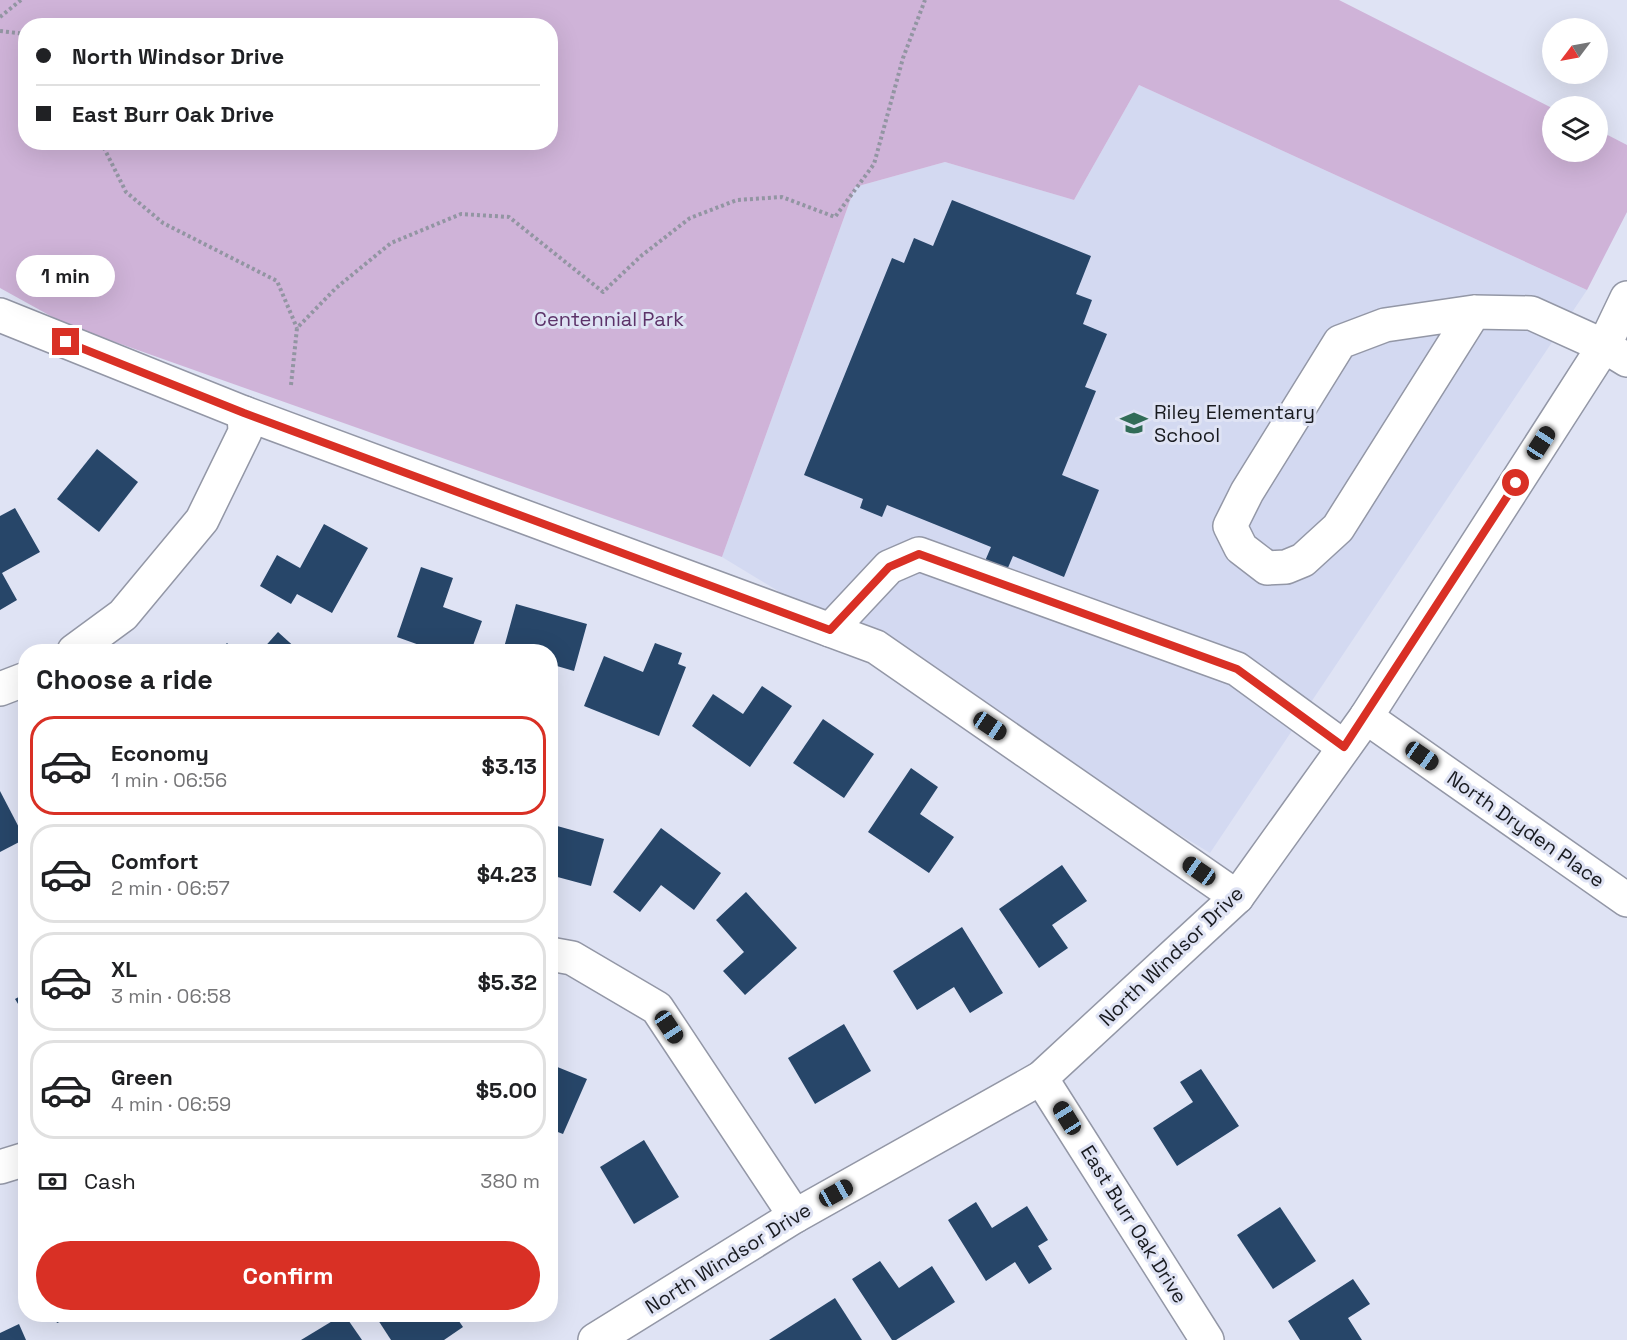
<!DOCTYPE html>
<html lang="en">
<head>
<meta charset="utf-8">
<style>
  :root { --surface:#fff; --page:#f2f2f2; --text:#202124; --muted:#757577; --line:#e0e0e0; --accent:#d93025 }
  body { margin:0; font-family:"Space Grotesk",sans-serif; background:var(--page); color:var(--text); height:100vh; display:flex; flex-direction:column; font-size:22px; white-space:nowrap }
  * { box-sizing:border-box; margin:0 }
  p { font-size:20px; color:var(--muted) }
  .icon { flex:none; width:33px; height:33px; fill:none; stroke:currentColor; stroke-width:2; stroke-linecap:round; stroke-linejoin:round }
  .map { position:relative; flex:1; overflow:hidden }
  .panel { position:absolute; left:18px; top:644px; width:540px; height:678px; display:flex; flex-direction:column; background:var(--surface); border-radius:24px; box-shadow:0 6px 24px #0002 }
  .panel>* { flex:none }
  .top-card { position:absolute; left:18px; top:18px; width:540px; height:132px; border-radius:24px; box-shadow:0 6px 24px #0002; display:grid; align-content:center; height:132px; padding:0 18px; background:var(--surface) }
  .needle { width:39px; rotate:238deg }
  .buttons { position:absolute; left:1542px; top:18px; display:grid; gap:12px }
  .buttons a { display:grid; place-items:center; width:66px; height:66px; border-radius:50%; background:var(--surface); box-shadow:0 6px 24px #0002; font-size:30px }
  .end { position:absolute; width:27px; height:27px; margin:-14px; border:8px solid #d93025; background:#fff; box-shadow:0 0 0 3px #fff }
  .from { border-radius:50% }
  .bubble { position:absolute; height:42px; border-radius:21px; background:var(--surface); box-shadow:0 6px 24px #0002; font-size:20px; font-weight:600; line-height:42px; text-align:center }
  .car { position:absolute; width:18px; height:36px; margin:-18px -9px; border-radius:8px; box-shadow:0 0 4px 2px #0007; background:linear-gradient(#222 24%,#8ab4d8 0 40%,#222 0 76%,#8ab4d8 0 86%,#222 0) }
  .top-card b { display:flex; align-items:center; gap:21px; height:57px; font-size:22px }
  .top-card b+b { border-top:2px solid var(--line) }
  .top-card i { width:15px; height:15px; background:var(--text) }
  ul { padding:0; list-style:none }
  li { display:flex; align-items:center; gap:18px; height:99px; margin:0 12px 9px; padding:0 6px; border:3px solid var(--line); border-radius:24px }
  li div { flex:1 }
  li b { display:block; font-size:22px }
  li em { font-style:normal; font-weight:600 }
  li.selected { border-color:var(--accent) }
  li>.icon { width:54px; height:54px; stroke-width:1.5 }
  h2 { padding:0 18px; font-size:27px; line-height:72px }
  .pay { display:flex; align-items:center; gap:15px; height:66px; padding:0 18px; font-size:22px }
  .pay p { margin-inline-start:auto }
  .cta { display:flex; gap:12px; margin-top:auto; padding:12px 18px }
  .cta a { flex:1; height:69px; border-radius:36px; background:var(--accent); color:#fff; font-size:24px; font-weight:600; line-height:69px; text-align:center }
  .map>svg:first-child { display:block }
  .built { fill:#d3d9f1 }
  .green { fill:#cfb3d8; fill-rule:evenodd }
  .building { fill:#274669 }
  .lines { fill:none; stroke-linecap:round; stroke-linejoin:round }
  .minor-casing { stroke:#9397a6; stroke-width:36 }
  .path { stroke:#9295a2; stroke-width:4; stroke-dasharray:3 3; stroke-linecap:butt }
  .minor { stroke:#fff; stroke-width:33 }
  .route { stroke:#d93025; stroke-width:8 }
  .labels { text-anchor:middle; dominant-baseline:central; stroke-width:6; stroke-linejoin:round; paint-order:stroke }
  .park-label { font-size:20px; fill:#5c3269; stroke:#dfe3f4 }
  .poi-label { font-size:20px; fill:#191b20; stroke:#dfe3f4; text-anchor:start }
  .street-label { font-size:20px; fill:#191b20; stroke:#dfe3f4 }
</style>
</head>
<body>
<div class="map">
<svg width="1627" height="1340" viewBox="0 0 1627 1340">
  <rect width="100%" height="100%" fill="#dfe3f4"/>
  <polygon class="built" points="1139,85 1587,290 1210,853 722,557 855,187 945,162 1074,200"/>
  <path class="green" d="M0 0H1339L1552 108V152H1598V130L1627 145V212L1587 290 1139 85 1074 200 945 162 855 187 722 557 67 325 0 288ZM26 26H550V142H26Z"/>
  <g class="building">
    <polygon points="952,200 1091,256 1076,294 1092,300 1083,324 1107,334 1085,387 1096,391 1062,475 1099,490 1064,577 1013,556 1007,570 985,561 991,547 887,505 882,517 860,508 863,499 804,475 892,258 904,263 914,238 933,246"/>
    <polygon points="97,449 138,482 99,532 57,499"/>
    <polygon points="15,508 40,552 2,573 17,600 0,610 0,516"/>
    <polygon points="324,524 368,548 332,613 297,594 291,604 260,586 277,555 300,568"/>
    <polygon points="421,567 453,578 443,607 482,621 471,651 436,651 397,637"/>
    <polygon points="516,604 587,624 574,671 550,664 550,651 503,651"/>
    <polygon points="278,632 299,651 261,651"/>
    <polygon points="227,643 235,651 219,651"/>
    <polygon points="655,643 682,653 678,664 686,667 659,736 584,706 604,656 643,672"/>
    <polygon points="762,686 792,706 750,767 692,726 713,694 743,714"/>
    <polygon points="823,719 874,754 844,798 793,763"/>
    <polygon points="911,768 938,787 920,814 954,837 929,873 868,832"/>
    <polygon points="0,791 25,839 0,852"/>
    <polygon points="550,824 604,839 591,886 550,875"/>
    <polygon points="661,828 721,873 694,910 661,885 640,912 613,892"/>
    <polygon points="1062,865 1087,901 1052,925 1068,948 1039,968 999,909"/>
    <polygon points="746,892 797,948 745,995 723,971 744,952 716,920"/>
    <polygon points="962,927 1003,993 970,1013 954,987 917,1010 893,971"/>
    <polygon points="26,993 26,1017 15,999"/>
    <polygon points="844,1024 871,1071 815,1104 788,1058"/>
    <polygon points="550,1064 587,1079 563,1134 550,1129"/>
    <polygon points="1201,1069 1239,1126 1177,1166 1153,1128 1193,1102 1180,1082"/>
    <polygon points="644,1140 679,1197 634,1224 600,1167"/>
    <polygon points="976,1202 992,1228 1027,1206 1048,1240 1038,1246 1052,1269 1029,1284 1015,1262 986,1281 948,1220"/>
    <polygon points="1280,1207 1316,1261 1273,1289 1237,1235"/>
    <polygon points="880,1261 899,1288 932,1266 955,1302 896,1340 892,1340 852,1279"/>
    <polygon points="1353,1279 1370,1304 1348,1318 1362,1340 1300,1340 1288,1321"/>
    <polygon points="835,1298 862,1340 769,1340"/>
    <polygon points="53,1314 78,1314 57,1323"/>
    <polygon points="344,1314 362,1340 301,1340"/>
    <polygon points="388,1314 454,1314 463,1327 444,1340 391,1340 378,1320"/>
    <polygon points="19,1324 26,1340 0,1340 0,1333"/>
  </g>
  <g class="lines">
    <defs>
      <g id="minor">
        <polyline points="1474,312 1338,528 1303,560 1286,567 1267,568 1241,548 1230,526 1247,492 1340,342 1385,325 1474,312 1531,313 1604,346 1627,360"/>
        <polyline points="0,315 244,413 876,647 1237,897"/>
        <polyline points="830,630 889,567 919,554 1237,669 1344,747"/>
        <polyline points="74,651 123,615 202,520 245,432 244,413"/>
        <polyline points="0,689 26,679"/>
        <polyline points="1366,717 1627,900"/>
        <polyline points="550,954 572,958 657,1008 795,1216"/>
        <polyline points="1041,1078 1207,1340"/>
        <polyline points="0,1167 26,1159"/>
        <polyline points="595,1340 795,1216 1041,1078 1237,897 1366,717 1604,346 1627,298"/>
      </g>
    </defs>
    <use href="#minor" class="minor-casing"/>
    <g class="path">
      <polyline points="0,17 21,0"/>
      <polyline points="0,31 26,34"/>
      <polyline points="101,142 126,192 163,223 277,281 297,328"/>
      <polyline points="291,385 297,328 336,288 391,243 461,214 509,217 603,292 641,256 690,218 737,200 782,197 835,217 874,164 903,58 925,0"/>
    </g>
    <use href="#minor" class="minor"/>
  </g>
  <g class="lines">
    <polyline class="route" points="66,342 244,413 830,630 889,567 919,554 1237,669 1344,747 1516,483"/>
  </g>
  <defs>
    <symbol id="school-bare" viewBox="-9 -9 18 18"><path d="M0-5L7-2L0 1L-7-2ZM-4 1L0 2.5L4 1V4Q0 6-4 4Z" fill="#316c57" stroke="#dfe3f4" stroke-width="2.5" paint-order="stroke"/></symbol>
  </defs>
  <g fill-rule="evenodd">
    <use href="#school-bare" x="1115" y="404" width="38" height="38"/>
  </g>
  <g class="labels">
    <g class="park-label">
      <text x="609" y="319">Centennial Park</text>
    </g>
    <g class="poi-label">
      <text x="1154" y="412">Riley Elementary<tspan x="1154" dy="23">School</tspan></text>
    </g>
    <g class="street-label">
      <text transform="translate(1526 829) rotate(35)">North Dryden Place</text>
      <text transform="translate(1171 956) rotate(-44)">North Windsor Drive</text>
      <text transform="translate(1134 1224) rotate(58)">East Burr Oak Drive</text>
      <text transform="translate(728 1258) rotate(-32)">North Windsor Drive</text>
    </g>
  </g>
</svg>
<div class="buttons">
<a><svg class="needle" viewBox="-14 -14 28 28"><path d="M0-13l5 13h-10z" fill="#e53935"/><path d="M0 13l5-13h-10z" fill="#757577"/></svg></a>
<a><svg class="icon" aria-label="layers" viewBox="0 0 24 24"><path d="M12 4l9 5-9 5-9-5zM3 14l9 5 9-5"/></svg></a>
</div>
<i class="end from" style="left:1516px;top:483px"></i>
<i class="end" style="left:66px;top:342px"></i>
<div class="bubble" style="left:16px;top:255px;width:99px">1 min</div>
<i class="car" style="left:1541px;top:443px;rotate:33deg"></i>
<i class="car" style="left:990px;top:726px;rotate:124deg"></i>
<i class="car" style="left:1422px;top:756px;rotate:125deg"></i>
<i class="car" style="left:1199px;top:871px;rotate:305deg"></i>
<i class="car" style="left:669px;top:1027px;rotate:146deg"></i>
<i class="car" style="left:1067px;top:1118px;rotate:328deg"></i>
<i class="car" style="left:836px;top:1193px;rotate:61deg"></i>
<div class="top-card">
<b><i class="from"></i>North Windsor Drive</b>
<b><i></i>East Burr Oak Drive</b>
</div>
<section class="panel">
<h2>Choose a ride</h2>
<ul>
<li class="selected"><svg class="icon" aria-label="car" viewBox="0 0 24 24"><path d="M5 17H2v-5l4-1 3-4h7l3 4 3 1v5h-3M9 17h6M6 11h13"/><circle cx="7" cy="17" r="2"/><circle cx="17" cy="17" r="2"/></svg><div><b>Economy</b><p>1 min · 06:56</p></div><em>$3.13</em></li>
<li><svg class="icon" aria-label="car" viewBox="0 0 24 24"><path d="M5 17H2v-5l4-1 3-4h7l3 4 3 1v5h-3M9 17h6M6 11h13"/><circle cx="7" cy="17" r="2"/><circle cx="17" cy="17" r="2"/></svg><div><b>Comfort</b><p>2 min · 06:57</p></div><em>$4.23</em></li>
<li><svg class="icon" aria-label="car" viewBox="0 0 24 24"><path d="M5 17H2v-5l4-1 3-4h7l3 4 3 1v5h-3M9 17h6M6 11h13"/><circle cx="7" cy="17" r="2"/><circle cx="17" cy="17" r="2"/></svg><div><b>XL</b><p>3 min · 06:58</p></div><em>$5.32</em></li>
<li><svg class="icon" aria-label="car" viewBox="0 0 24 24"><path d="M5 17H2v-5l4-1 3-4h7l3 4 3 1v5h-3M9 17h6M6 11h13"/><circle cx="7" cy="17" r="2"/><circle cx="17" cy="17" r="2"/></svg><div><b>Green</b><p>4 min · 06:59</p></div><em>$5.00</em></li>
</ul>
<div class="pay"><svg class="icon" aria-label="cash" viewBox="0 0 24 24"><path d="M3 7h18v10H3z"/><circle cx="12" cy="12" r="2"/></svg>Cash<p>380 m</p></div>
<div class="cta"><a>Confirm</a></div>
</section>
</div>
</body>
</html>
